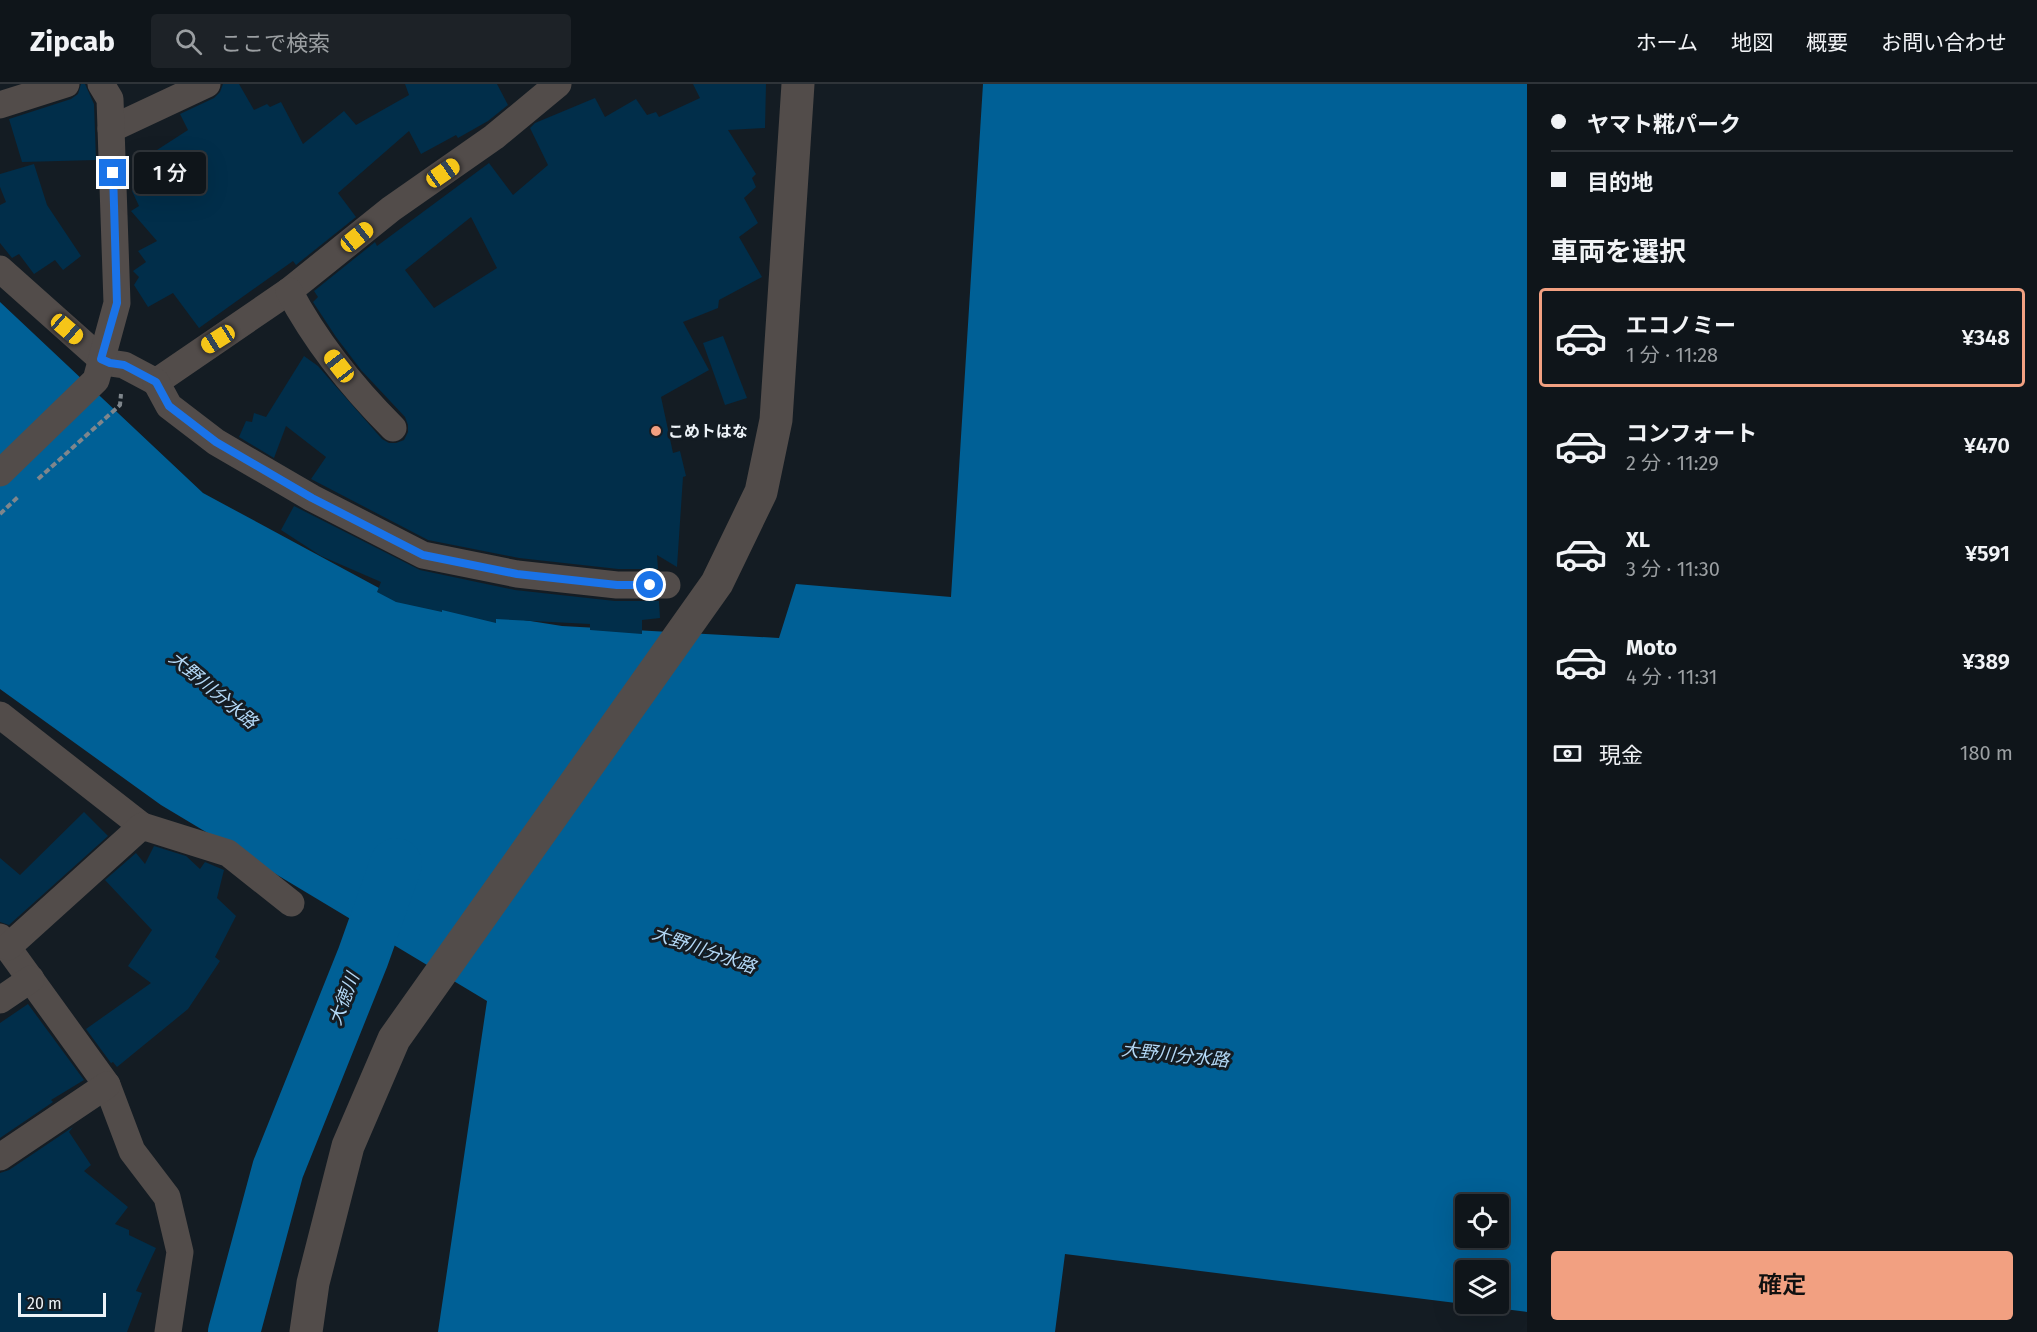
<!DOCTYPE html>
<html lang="ja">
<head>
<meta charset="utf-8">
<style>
  :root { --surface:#0f151a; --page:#1d2227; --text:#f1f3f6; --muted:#9b9fa2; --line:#2f3439; --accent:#f2a081 }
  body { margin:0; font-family:"Fira Sans","Noto Sans JP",sans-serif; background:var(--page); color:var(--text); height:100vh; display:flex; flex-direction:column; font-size:22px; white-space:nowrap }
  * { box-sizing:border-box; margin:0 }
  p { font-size:20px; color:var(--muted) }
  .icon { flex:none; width:33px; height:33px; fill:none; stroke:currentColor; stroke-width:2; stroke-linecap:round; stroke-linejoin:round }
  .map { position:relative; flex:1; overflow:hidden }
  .side { display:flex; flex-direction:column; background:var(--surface); width:510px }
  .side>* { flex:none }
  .banner { display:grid; align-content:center; height:132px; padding:0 24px; background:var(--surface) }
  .fabs { position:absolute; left:1455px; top:1110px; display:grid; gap:12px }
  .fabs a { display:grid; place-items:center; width:54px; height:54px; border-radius:6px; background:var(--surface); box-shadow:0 6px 24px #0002,0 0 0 2px var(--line); font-size:30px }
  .scale { position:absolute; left:18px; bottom:15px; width:88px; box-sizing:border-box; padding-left:6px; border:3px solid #ecf2f7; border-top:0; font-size:16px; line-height:21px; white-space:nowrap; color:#ecf2f7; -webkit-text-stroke:4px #141c23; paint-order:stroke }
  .end { position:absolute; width:27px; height:27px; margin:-14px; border:8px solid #1a73e8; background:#fff; box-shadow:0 0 0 3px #fff }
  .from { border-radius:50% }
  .bubble { position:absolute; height:42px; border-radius:6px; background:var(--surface); box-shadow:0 6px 24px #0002,0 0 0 2px var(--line); font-size:20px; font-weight:600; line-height:42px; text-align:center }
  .car { position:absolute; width:18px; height:36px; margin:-18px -9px; border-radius:8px; box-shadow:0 0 4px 2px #0007; background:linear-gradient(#f5c518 24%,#345 0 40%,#f5c518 0 76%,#345 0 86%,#f5c518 0) }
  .banner b { display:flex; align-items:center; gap:21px; height:57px; font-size:22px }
  .banner b+b { border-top:2px solid var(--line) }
  .banner i { width:15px; height:15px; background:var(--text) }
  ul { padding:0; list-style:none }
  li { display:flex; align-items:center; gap:18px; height:99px; margin:0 12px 9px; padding:0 12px; border:3px solid transparent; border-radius:6px }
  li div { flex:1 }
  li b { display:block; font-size:22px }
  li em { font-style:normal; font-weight:600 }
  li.active { border-color:var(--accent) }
  li>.icon { width:54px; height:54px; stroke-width:1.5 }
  h2 { padding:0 24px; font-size:27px; line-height:72px }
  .pay { display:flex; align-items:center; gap:15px; height:66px; padding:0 24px; font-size:22px }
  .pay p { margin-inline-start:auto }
  .action { display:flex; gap:12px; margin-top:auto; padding:12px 24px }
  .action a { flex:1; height:69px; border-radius:6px; background:var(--accent); color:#111; font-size:24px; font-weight:600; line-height:69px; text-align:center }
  header { display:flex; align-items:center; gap:36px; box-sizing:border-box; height:84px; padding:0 30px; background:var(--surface); border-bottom:2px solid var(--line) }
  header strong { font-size:28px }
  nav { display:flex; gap:33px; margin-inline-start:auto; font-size:21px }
  .search { width:420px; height:54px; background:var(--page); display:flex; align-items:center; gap:15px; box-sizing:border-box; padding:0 21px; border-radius:6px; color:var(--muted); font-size:22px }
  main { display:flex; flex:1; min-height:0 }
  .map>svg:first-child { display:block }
  .water { fill:#006096; fill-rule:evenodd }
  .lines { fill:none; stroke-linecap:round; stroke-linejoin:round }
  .river { stroke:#006096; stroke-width:52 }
  .building { fill:#012e4a; fill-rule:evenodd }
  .path { stroke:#7f868c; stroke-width:4; stroke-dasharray:6 3; stroke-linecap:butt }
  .minor { stroke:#524c4a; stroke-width:27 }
  .tertiary { stroke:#524c4a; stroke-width:33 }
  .route { stroke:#1a73e8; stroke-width:8 }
  .poi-dot { fill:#f2a081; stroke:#141c23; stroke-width:2 }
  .labels { text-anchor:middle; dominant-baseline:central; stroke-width:6; stroke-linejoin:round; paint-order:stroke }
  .poi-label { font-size:16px; font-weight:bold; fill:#ecf2f7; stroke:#141c23; text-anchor:start }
  .water-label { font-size:18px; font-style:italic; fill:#b3d8f6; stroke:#141c23 }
</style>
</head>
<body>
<header>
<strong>Zipcab</strong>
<div class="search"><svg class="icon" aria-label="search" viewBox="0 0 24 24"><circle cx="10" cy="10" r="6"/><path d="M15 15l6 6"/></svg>ここで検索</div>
<nav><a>ホーム</a><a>地図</a><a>概要</a><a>お問い合わせ</a></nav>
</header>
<main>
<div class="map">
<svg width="1527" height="1248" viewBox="0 0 1527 1248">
  <rect width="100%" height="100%" fill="#141c23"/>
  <path class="water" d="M983 0H1527V1228L1065 1170 1055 1248H438L487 917 161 721 0 605V218L203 409 403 517 562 542 779 554 796 500 951 513ZM1466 1120H1498V1154H1466ZM1466 1186H1498V1220H1466Z"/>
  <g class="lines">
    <polyline class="river" points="234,1248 278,1085 363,873 396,780"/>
  </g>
  <g class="building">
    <polygon points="81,0 85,0 94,20 96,76 22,78 9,35 71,15 78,10"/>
    <polygon points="223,0 239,0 254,26 267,20 270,23 281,18 303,60 344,27 356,41 409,11 405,0 497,0 508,21 488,37 458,54 456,51 421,70 409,47 338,109 356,133 296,181 293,177 199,244 173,209 148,223 134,201 139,193 133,187 146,178 138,167 157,157 131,127 139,122 132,107 164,74 143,75 188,46 180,30 214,14 220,8"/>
    <path d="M693 0H766L765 44 728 46 756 90 752 94 756 103 744 114 758 139 739 153 762 193 719 216 718 224 683 238 709 286 661 313 673 369 680 367 686 392 683 393 677 483 657 471 658 485H618L519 474 428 456 311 395 326 373 286 342 274 374 239 353 246 337 252 338 254 329 266 333 304 272 318 282 382 355 389 359H396L404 356 408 348V341L405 333 361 286 336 253 313 218 318 213 314 207 375 158 377 162 489 79 513 111 548 81 530 44 535 39 595 14 605 33 636 15 647 31 656 28 659 33 700 14ZM471 133 497 184 434 224 405 186Z"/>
    <polygon points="34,80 47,121 81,172 63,186 55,176 34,190 19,170 12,174 0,159 0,121 6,118 0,103 0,90"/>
    <polygon points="723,252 747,314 725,321 703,259"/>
    <polygon points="294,422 420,486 515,506 615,517 659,517 660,534 642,536 642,550 590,546 590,540 496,535 496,539 442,526 442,528 396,518 377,508 381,498 321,472 281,446"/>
    <polygon points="84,728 108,752 9,841 0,838 0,774 20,791"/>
    <polygon points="154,762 186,772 200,785 205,778 224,786 217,814 236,832 215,873 220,877 188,925 117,983 113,978 111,979 86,945 151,899 128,882 152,846 105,796 136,769 145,780"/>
    <polygon points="28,920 84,996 51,1016 53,1018 0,1054 0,939"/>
    <polygon points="73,1043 69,1048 91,1081 84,1087 128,1123 115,1140 129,1146 129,1151 156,1164 136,1207 142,1209 127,1248 0,1248 0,1089 9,1086"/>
  </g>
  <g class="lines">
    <g class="path">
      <polyline points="38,395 120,321 121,310"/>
      <polyline points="0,430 19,412"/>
    </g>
    <g class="minor">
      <polyline points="0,21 66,0"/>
      <polyline points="111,45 207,0"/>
      <polyline points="0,185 101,275 110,279 124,281 156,298 289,207 391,125 494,53 558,0"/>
      <path d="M289 207C316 258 352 303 393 344"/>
      <polyline points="156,298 169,322 216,358 312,414 423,471 517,490 617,501 667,501"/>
      <polyline points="0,389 96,296 117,219 110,15 101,0"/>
      <polyline points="0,631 142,742"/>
      <polyline points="0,853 107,1001 132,1067 167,1113 180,1168 168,1248"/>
      <polyline points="8,863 142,742 228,769 291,819"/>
      <polyline points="0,916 31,895"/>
      <polyline points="0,1073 107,1001"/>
    </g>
    <polyline class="tertiary" points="306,1248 313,1199 348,1062 394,955 717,499 761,408 776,336 798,0"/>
  </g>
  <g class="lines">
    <polyline class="route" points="113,89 117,219 101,275 110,279 124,281 156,298 169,322 216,358 312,414 423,471 517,490 617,501 650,501"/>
  </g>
  <circle class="poi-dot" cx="656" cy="347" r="6"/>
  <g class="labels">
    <g class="poi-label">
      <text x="668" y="347">こめトはな</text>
    </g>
    <g class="water-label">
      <text transform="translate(213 606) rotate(40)">大野川分水路</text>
      <text transform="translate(704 866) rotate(19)">大野川分水路</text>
      <text transform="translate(344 915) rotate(-69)">大徳川</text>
      <text transform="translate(1175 971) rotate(6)">大野川分水路</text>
    </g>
  </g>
</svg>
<div class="fabs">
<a><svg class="icon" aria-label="locate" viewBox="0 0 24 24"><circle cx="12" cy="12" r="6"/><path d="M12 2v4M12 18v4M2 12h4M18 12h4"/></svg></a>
<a><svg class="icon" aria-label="layers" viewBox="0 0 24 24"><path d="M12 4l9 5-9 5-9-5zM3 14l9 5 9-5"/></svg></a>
</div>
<div class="scale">20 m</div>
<i class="end from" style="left:650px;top:501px"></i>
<i class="end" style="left:113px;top:89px"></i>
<div class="bubble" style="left:134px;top:68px;width:72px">1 分</div>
<i class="car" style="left:443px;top:89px;rotate:55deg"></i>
<i class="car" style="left:357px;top:153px;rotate:51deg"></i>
<i class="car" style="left:67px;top:245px;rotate:131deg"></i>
<i class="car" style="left:218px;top:255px;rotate:238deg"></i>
<i class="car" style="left:339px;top:282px;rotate:322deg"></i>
</div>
<section class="side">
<div class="banner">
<b><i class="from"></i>ヤマト糀パーク</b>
<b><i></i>目的地</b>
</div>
<h2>車両を選択</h2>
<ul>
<li class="active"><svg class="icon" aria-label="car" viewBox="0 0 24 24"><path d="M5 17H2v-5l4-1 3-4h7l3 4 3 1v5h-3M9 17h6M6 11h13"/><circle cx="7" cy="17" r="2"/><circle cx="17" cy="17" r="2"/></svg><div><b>エコノミー</b><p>1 分 · 11:28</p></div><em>¥348</em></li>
<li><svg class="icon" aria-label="car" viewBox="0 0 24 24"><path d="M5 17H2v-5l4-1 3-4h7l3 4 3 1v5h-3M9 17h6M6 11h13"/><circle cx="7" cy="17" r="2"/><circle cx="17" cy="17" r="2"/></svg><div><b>コンフォート</b><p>2 分 · 11:29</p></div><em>¥470</em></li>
<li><svg class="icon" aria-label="car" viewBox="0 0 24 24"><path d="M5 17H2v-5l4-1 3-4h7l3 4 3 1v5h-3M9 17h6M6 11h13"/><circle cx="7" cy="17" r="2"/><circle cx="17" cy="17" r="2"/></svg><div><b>XL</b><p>3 分 · 11:30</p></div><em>¥591</em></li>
<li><svg class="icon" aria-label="car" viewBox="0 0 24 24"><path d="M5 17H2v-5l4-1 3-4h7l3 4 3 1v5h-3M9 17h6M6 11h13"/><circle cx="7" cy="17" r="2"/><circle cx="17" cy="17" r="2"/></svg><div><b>Moto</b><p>4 分 · 11:31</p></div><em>¥389</em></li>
</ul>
<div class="pay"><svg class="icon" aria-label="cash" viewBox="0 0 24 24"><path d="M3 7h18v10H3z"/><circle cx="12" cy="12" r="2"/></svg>現金<p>180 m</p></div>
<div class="action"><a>確定</a></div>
</section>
</main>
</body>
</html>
